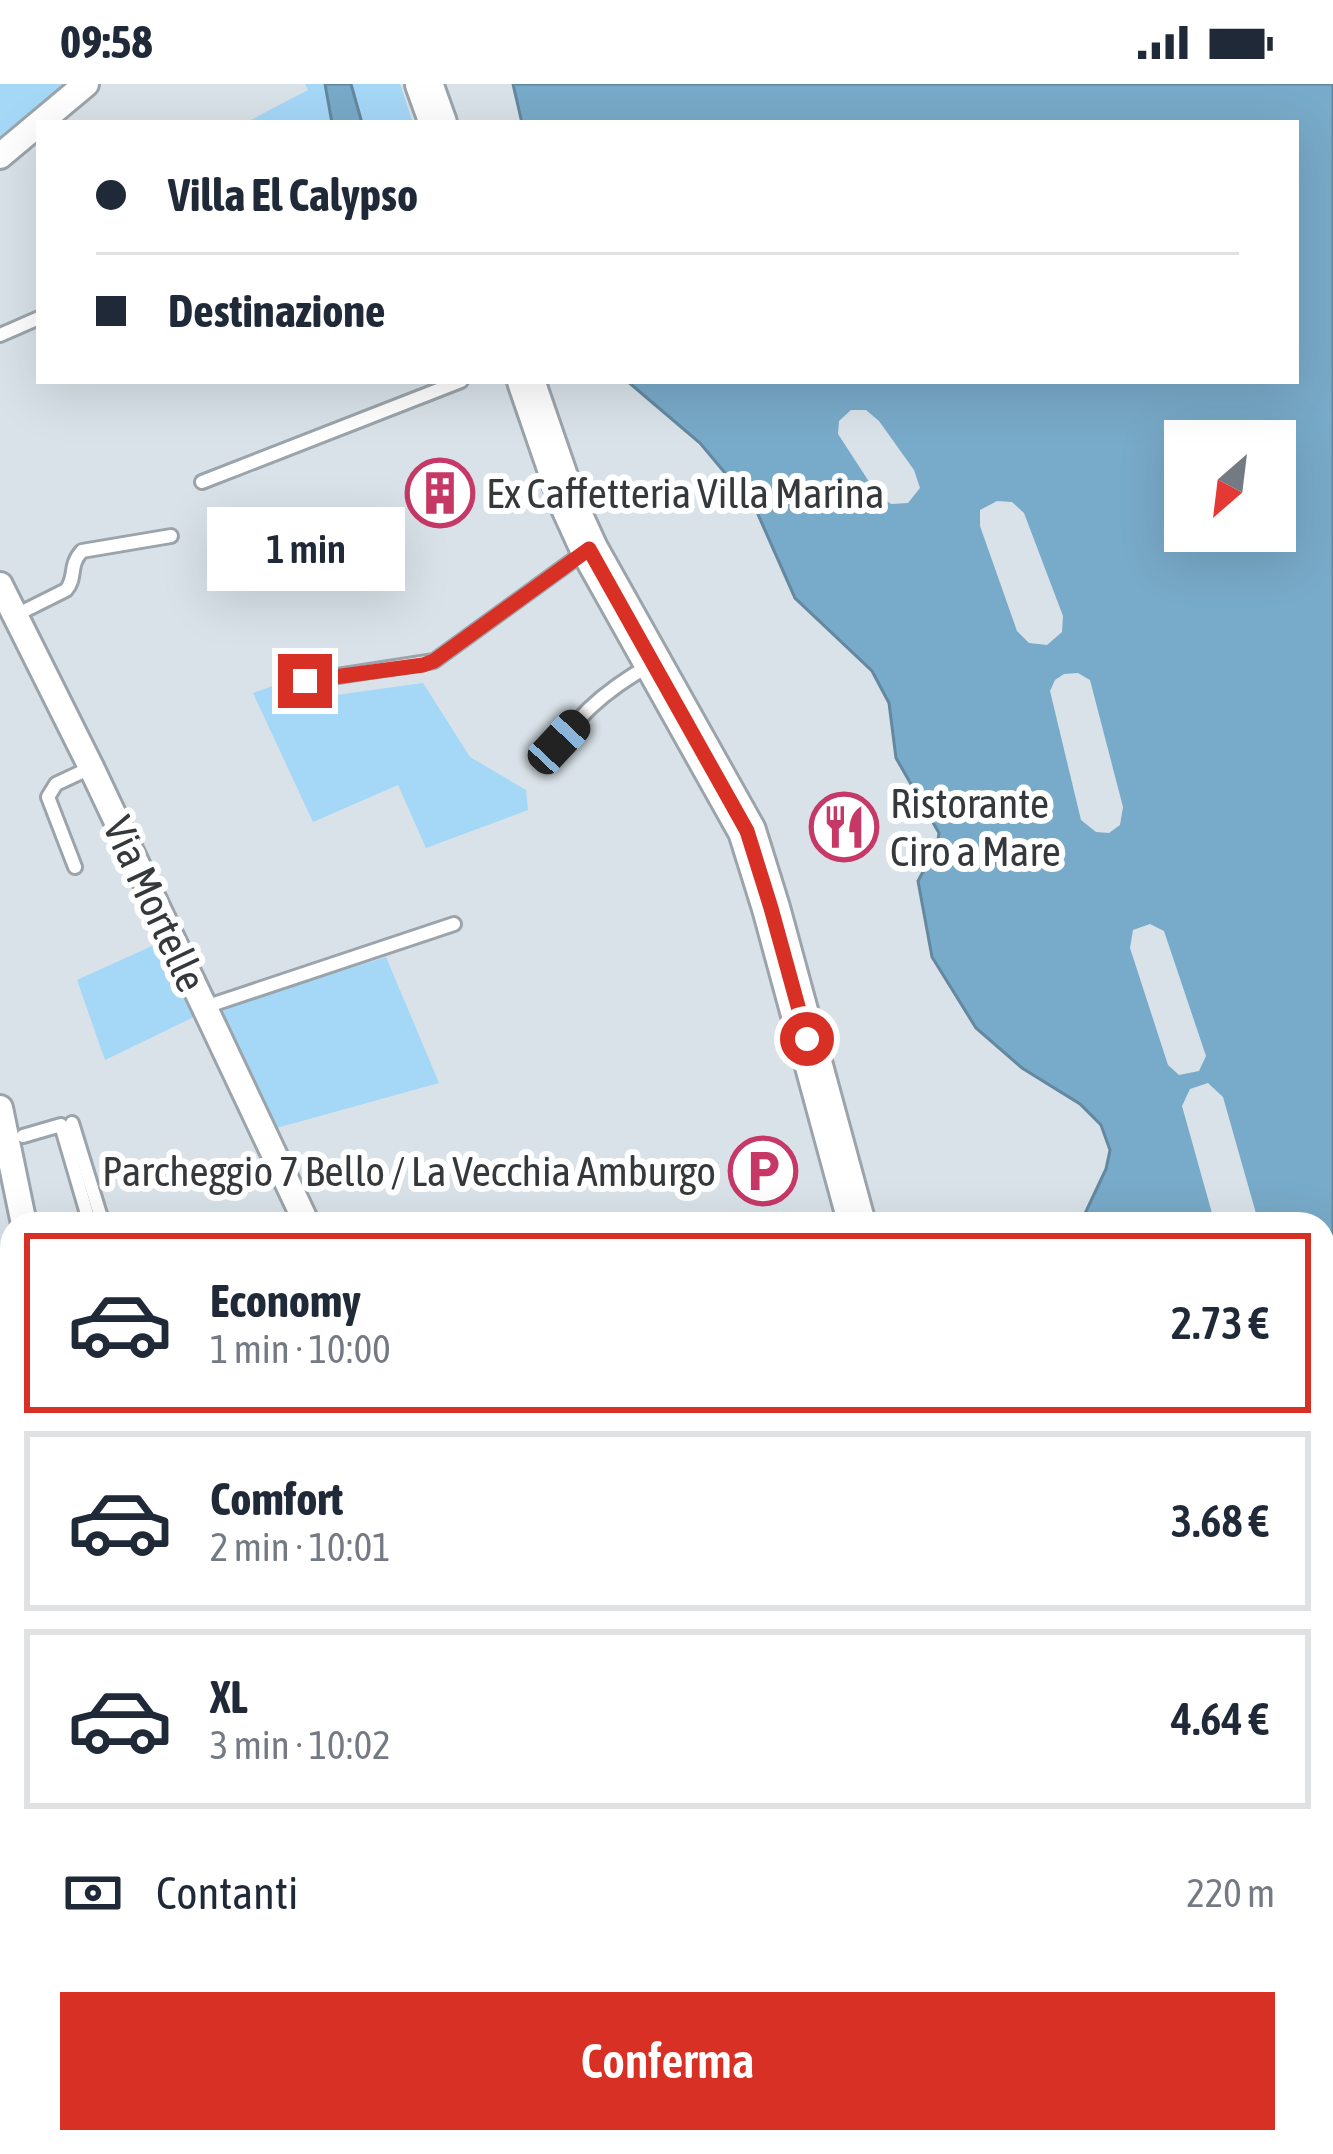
<!DOCTYPE html>
<html lang="it">
<head>
<meta charset="utf-8">
<style>
  :root { --surface:#fff; --page:#f2f2f3; --text:#1f2937; --muted:#747a83; --line:#e0e1e3; --accent:#d93025 }
  body { margin:0; font-family:"Asap Condensed",sans-serif; background:var(--page); color:var(--text); height:100vh; display:flex; flex-direction:column; font-size:45px; white-space:nowrap }
  * { box-sizing:border-box; margin:0 }
  p { font-size:39px; color:var(--muted) }
  .icon { flex:none; width:66px; height:66px; fill:none; stroke:currentColor; stroke-width:2; stroke-linecap:round; stroke-linejoin:round }
  .map { position:relative; flex:1; overflow:hidden }
  .details { position:absolute; left:0px; top:1128px; width:1335px; height:942px; display:flex; flex-direction:column; background:var(--surface); border-radius:36px 36px 0 0; box-shadow:0 12px 48px #0002 }
  .details>* { flex:none }
  .guide { position:absolute; left:36px; top:36px; width:1263px; height:264px; border-radius:0px; box-shadow:0 12px 48px #0002; display:grid; align-content:center; height:264px; padding:0 60px; background:var(--surface) }
  .needle { width:78px; rotate:208deg }
  .tools { position:absolute; left:1164px; top:336px; display:grid; gap:24px }
  .tools a { display:grid; place-items:center; width:132px; height:132px; border-radius:0px; background:var(--surface); box-shadow:0 12px 48px #0002; font-size:60px }
  .end { position:absolute; width:54px; height:54px; margin:-27px; border:15px solid #d93025; background:#fff; box-shadow:0 0 0 6px #fff }
  .from { border-radius:50% }
  .bubble { position:absolute; height:84px; border-radius:0px; background:var(--surface); box-shadow:0 12px 48px #0002; font-size:39px; font-weight:600; line-height:84px; text-align:center }
  .car { position:absolute; width:36px; height:72px; margin:-36px -18px; border-radius:15px; box-shadow:0 0 9px 3px #0007; background:linear-gradient(#222 24%,#8ab4d8 0 40%,#222 0 76%,#8ab4d8 0 86%,#222 0) }
  .guide b { display:flex; align-items:center; gap:42px; height:114px; font-size:45px }
  .guide b+b { border-top:3px solid var(--line) }
  .guide i { width:30px; height:30px; background:var(--text) }
  ul { padding:21px 0 0; list-style:none }
  li { display:flex; align-items:center; gap:36px; height:180px; margin:0 24px 18px; padding:0 36px; border:6px solid var(--line); border-radius:0px }
  li div { flex:1 }
  li b { display:block; font-size:45px }
  li em { font-style:normal; font-weight:600 }
  li.on { border-color:var(--accent) }
  li>.icon { width:108px; height:108px; stroke-width:1.5 }
  .pay { display:flex; align-items:center; gap:30px; height:132px; padding:0 60px; font-size:45px }
  .pay p { margin-inline-start:auto }
  .cta { display:flex; gap:24px; margin-top:auto; padding:24px 60px }
  .cta a { flex:1; height:138px; border-radius:0px; background:var(--accent); color:#fff; font-size:48px; font-weight:600; line-height:138px; text-align:center }
  .status { display:flex; justify-content:space-between; align-items:center; height:84px; padding:0 60px; background:var(--surface); direction:ltr }
  .status svg { height:33px; fill:currentColor }
  .map>svg:first-child { display:block }
  .green { fill:#a5d7f7 }
  .water { fill:#78aac9; stroke:#64889f; stroke-width:3; fill-rule:evenodd }
  .pier { fill:#d8e2e8 }
  .lines { fill:none; stroke-linecap:round; stroke-linejoin:round }
  .stream { stroke:#64889f; stroke-width:8 }
  .lane-casing { stroke:#9ba4aa; stroke-width:18 }
  .street-casing { stroke:#9ba4aa; stroke-width:30 }
  .secondary-casing { stroke:#9ba4aa; stroke-width:42 }
  .lane { stroke:#fff; stroke-width:12 }
  .street { stroke:#fff; stroke-width:24 }
  .secondary { stroke:#fff; stroke-width:36 }
  .rail { stroke:#676d71; stroke-width:8; stroke-dasharray:21 21; stroke-linecap:butt }
  .route { stroke:#d93025; stroke-width:15 }
  .labels { text-anchor:middle; dominant-baseline:central; stroke-width:12; stroke-linejoin:round; paint-order:stroke }
  .poi-label { font-size:42px; fill:#35393c; stroke:#fff; text-anchor:start }
  .street-label { font-size:42px; fill:#35393c; stroke:#fff }
</style>
</head>
<body>
<div class="status"><b>09:58</b><svg viewBox="0 0 49 12"><path d="M0 12V9h3v3zM5 12V6h3v6zM10 12V3h3v9zM15 12V0h3v12zM26 1h20v11H26zM47 4h2v5h-2z"/></svg></div>
<div class="map">
<svg width="1333" height="2070" viewBox="0 0 1333 2070">
  <rect width="100%" height="100%" fill="#d8e2e8"/>
  <g class="green">
    <polygon points="0,0 75,0 0,63"/>
    <polygon points="305,0 400,0 413,39 245,39 308,6"/>
    <polygon points="423,599 470,673 526,706 528,726 426,764 398,701 313,738 253,609 275,601 307,615"/>
    <polygon points="165,856 200,930 105,976 77,896"/>
    <polygon points="386,873 439,999 273,1045 215,926"/>
    <polygon points="0,1893 12,1923 12,2058 65,2058 70,2070 0,2070"/>
  </g>
  <g class="water">
    <polygon points="325,0 351,0 362,39 332,39"/>
    <path d="M513 0H1333V2070H1152L1150 2058H1323V1140H1080L1106 1085 1110 1066 1101 1041 1080 1020 1022 984 976 944 932 873 918 797 937 762 939 749 896 674 889 619 872 587 795 514 756 426 700 359 627 297H1296V39H522ZM1185 357H1275V447H1185Z"/>
  </g>
  <g class="pier">
    <polygon points="851,326 866,326 879,337 914,386 920,404 908,419 891,420 877,410 838,350 839,337"/>
    <polygon points="997,417 1012,418 1024,429 1063,532 1062,548 1047,561 1029,559 1017,547 980,442 980,426"/>
    <polygon points="1078,589 1090,596 1123,723 1120,741 1109,749 1096,748 1081,736 1050,607 1055,596 1064,590"/>
    <polygon points="1150,840 1164,847 1206,972 1199,987 1179,991 1168,981 1130,864 1133,846"/>
    <polygon points="1208,999 1223,1013 1259,1140 1215,1140 1182,1022 1190,1005"/>
    <polygon points="1323,1316 1333,1347 1333,1461 1323,1434"/>
    <polygon points="1333,1518 1333,1627 1323,1624 1323,1578"/>
  </g>
  <g class="lines">
    <polyline class="stream" points="1026,2070 1054,2058"/>
    <defs>
      <g id="lane">
        <polyline points="0,251 39,234"/>
        <polyline points="202,398 461,297"/>
        <path d="M16 531 66 506C77 493 68 482 82 467L171 452"/>
        <polyline points="305,597 434,577 583,469"/>
        <path d="M549 679C570 635 610 603 652 580"/>
        <polyline points="75,783 48,713 56,700 90,684"/>
        <polyline points="205,923 454,840"/>
        <polyline points="72,1039 103,1140"/>
        <polyline points="23,1052 61,1041 90,1140"/>
        <polyline points="230,2058 233,2070"/>
        <polyline points="477,2058 481,2070"/>
        <polyline points="777,2058 783,2070"/>
      </g>
      <g id="street">
        <polyline points="0,72 86,0"/>
        <polyline points="0,501 91,683 307,1140"/>
        <polyline points="0,1024 24,1140"/>
        <polyline points="0,1343 12,1340"/>
        <polyline points="518,2058 522,2070"/>
        <polyline points="263,2070 300,2058"/>
      </g>
      <g id="secondary">
        <polyline points="424,0 438,39"/>
        <polyline points="526,297 568,419 589,465 747,747 771,824 857,1140"/>
        <polyline points="931,2058 932,2070"/>
      </g>
    </defs>
    <use href="#lane" class="lane-casing"/>
    <use href="#street" class="street-casing"/>
    <use href="#secondary" class="secondary-casing"/>
    <use href="#lane" class="lane"/>
    <use href="#street" class="street"/>
    <use href="#secondary" class="secondary"/>
    <g class="rail">
      <polyline points="0,1805 12,1836"/>
      <polyline points="0,1843 12,1874"/>
      <polyline points="82,2058 87,2070"/>
    </g>
  </g>
  <g class="lines">
    <polyline class="route" points="305,597 423,581 434,577 589,465 747,747 771,824 807,955"/>
  </g>
  <defs>
    <symbol id="building-ring" viewBox="-11 -11 22 22"><circle r="9.5" fill="#fff" stroke="#c63865" stroke-width="1.5"/><path d="M-4-6H4V6H1V3H-1V6H-4ZM-2.5-4.3h1.7v1.8h-1.7ZM.8-4.3h1.7v1.8H.8ZM-2.5-1h1.7V.8h-1.7ZM.8-1h1.7V.8H.8Z" fill="#c63865"/></symbol>
    <symbol id="restaurant-ring" viewBox="-11 -11 22 22"><circle r="9.5" fill="#fff" stroke="#c63865" stroke-width="1.5"/><path d="M-5-6h1v4h1v-4h1v4h1v-4h1v5L-1.5 .5V6h-2V.5L-5-1ZM5-6V6H3V1.5H1.5Q1.5-4 5-6Z" fill="#c63865"/></symbol>
    <symbol id="parking-ring" viewBox="-11 -11 22 22"><circle r="9.5" fill="#fff" stroke="#c63865" stroke-width="1.5"/><path d="M-3.5-5.5H1a3.5 3.5 0 0 1 0 7H-1V5.5H-3.5ZM-1-3.4V-.6H.8a1.4 1.4 0 0 0 0-2.8Z" fill="#c63865"/></symbol>
  </defs>
  <g fill-rule="evenodd">
    <use href="#building-ring" x="402" y="371" width="76" height="76"/>
    <use href="#restaurant-ring" x="806" y="705" width="76" height="76"/>
    <use href="#parking-ring" x="725" y="1049" width="76" height="76"/>
  </g>
  <g class="labels">
    <g class="poi-label">
      <text x="486" y="409">Ex Caffetteria Villa Marina</text>
      <text x="890" y="719">Ristorante<tspan x="890" dy="48">Ciro a Mare</tspan></text>
      <text x="716" y="1087" text-anchor="end">Parcheggio 7 Bello / La Vecchia Amburgo</text>
    </g>
    <g class="street-label">
      <text transform="translate(155 820) rotate(65)">Via Mortelle</text>
    </g>
  </g>
</svg>
<div class="tools">
<a><svg class="needle" viewBox="-14 -14 28 28"><path d="M0-13l5 13h-10z" fill="#e53935"/><path d="M0 13l5-13h-10z" fill="#747a83"/></svg></a>
</div>
<i class="end from" style="left:807px;top:955px"></i>
<i class="end" style="left:305px;top:597px"></i>
<div class="bubble" style="left:207px;top:423px;width:198px">1 min</div>
<i class="car" style="left:559px;top:658px;rotate:43deg"></i>
<div class="guide">
<b><i class="from"></i>Villa El Calypso</b>
<b><i></i>Destinazione</b>
</div>
<section class="details">
<ul>
<li class="on"><svg class="icon" aria-label="car" viewBox="0 0 24 24"><path d="M5 17H2v-5l4-1 3-4h7l3 4 3 1v5h-3M9 17h6M6 11h13"/><circle cx="7" cy="17" r="2"/><circle cx="17" cy="17" r="2"/></svg><div><b>Economy</b><p>1 min · 10:00</p></div><em>2.73 €</em></li>
<li><svg class="icon" aria-label="car" viewBox="0 0 24 24"><path d="M5 17H2v-5l4-1 3-4h7l3 4 3 1v5h-3M9 17h6M6 11h13"/><circle cx="7" cy="17" r="2"/><circle cx="17" cy="17" r="2"/></svg><div><b>Comfort</b><p>2 min · 10:01</p></div><em>3.68 €</em></li>
<li><svg class="icon" aria-label="car" viewBox="0 0 24 24"><path d="M5 17H2v-5l4-1 3-4h7l3 4 3 1v5h-3M9 17h6M6 11h13"/><circle cx="7" cy="17" r="2"/><circle cx="17" cy="17" r="2"/></svg><div><b>XL</b><p>3 min · 10:02</p></div><em>4.64 €</em></li>
</ul>
<div class="pay"><svg class="icon" aria-label="cash" viewBox="0 0 24 24"><path d="M3 7h18v10H3z"/><circle cx="12" cy="12" r="2"/></svg>Contanti<p>220 m</p></div>
<div class="cta"><a>Conferma</a></div>
</section>
</div>
</body>
</html>
